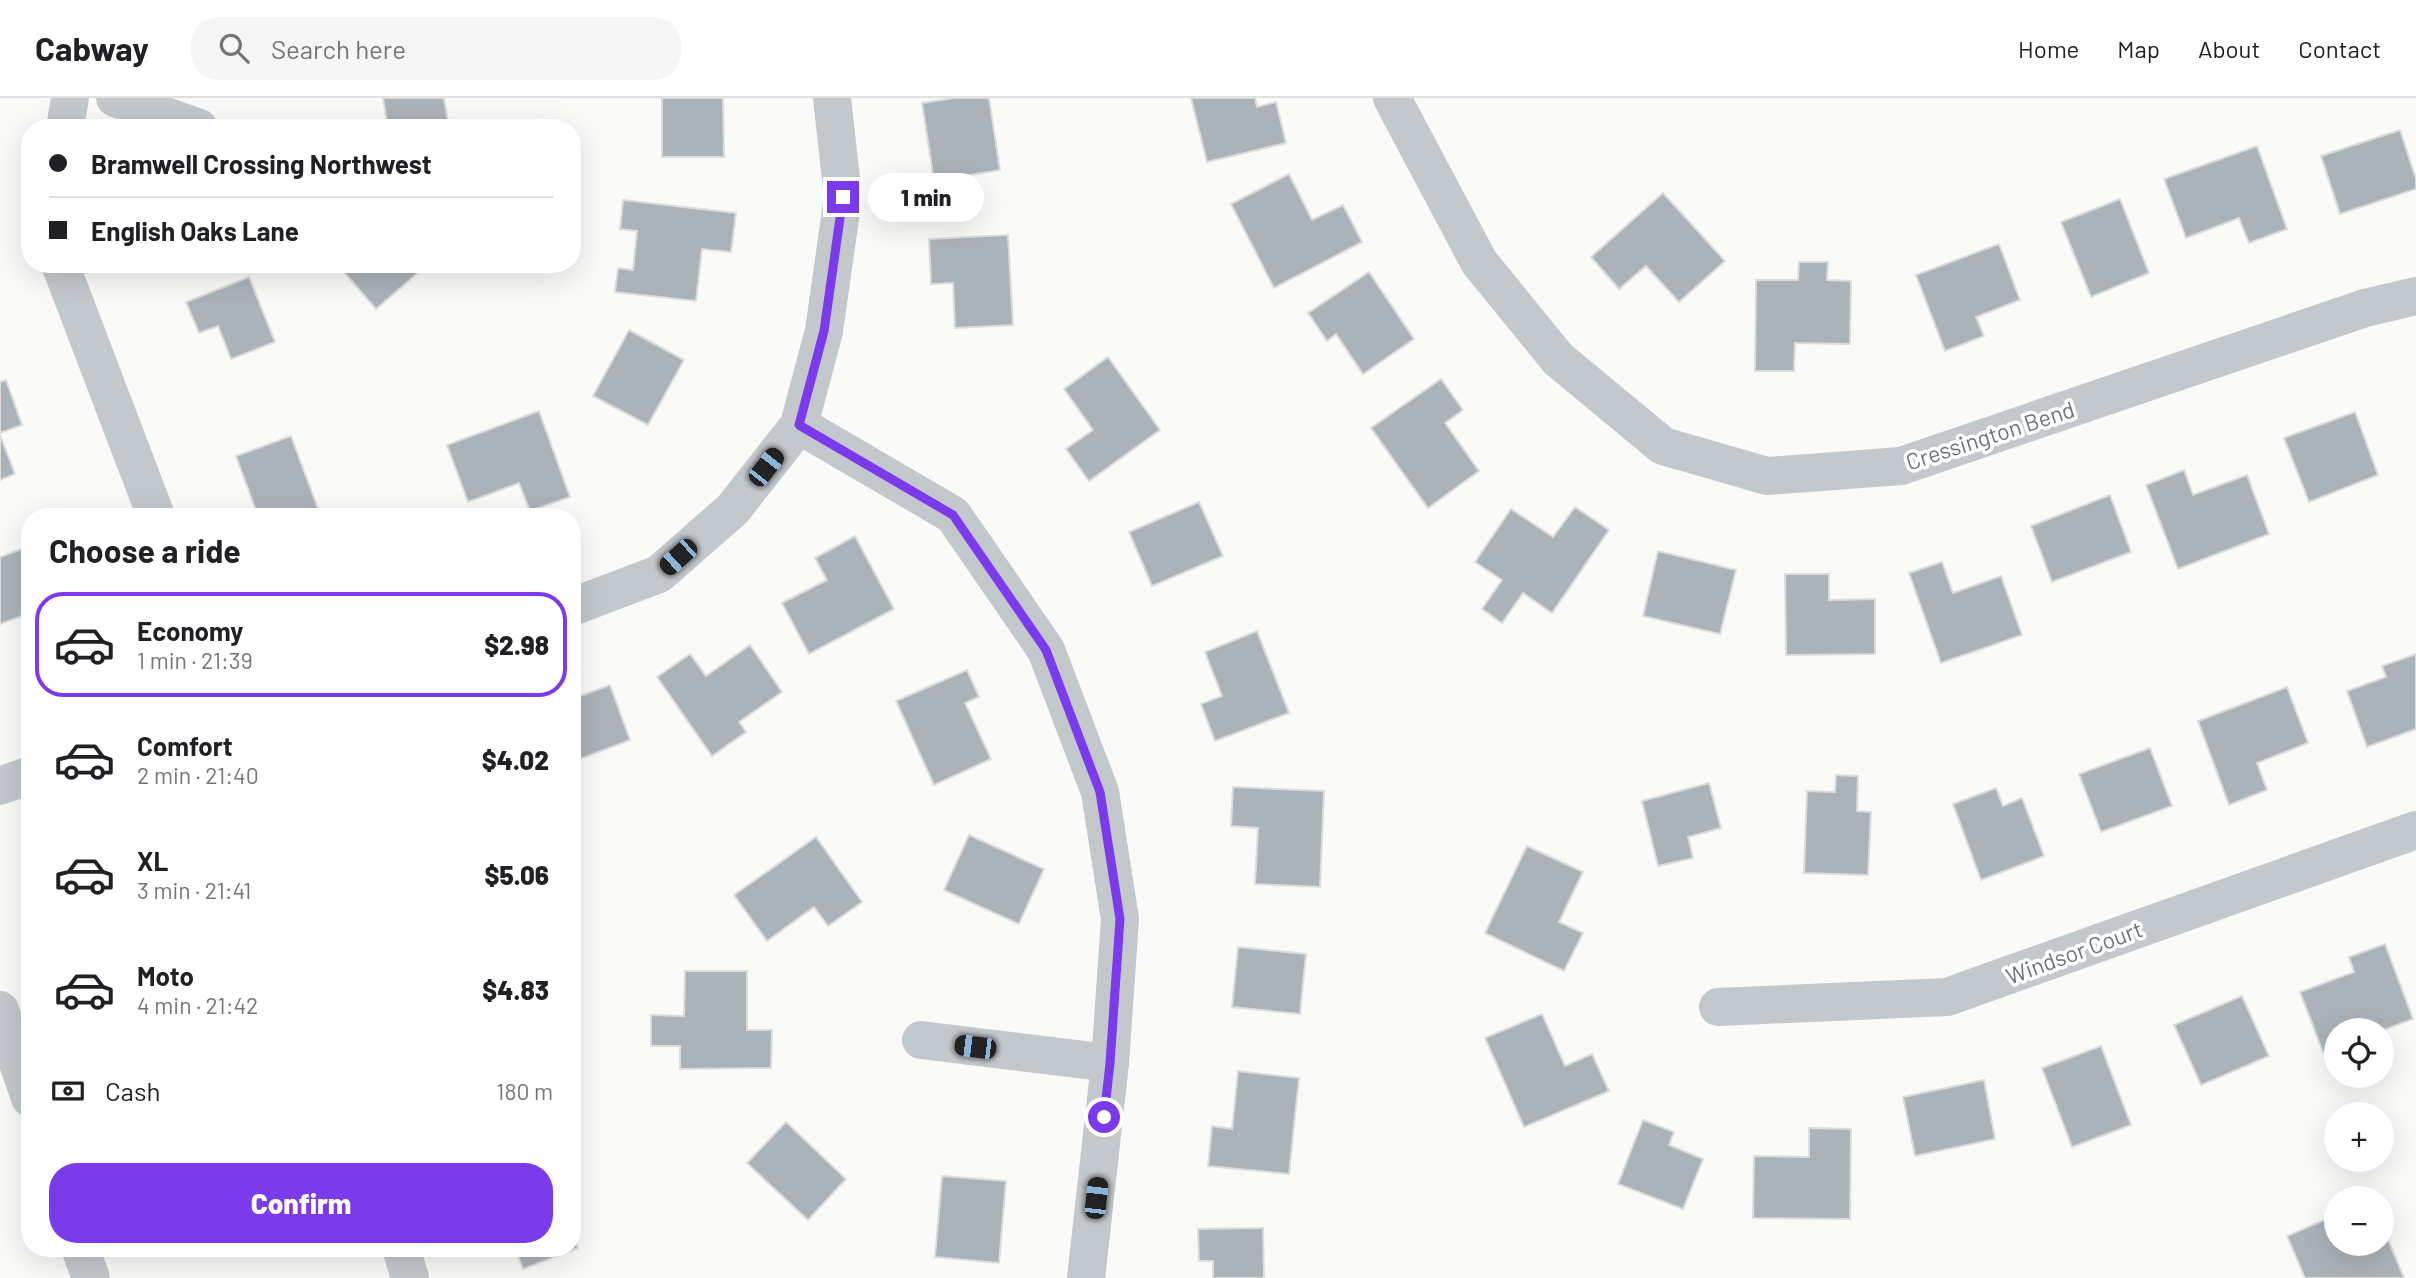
<!DOCTYPE html>
<html lang="en">
<head>
<meta charset="utf-8">
<style>
  :root { --surface:#fff; --page:#f6f6f6; --text:#202124; --muted:#757577; --line:#e0e0e0; --accent:#7c3aed }
  body { margin:0; font-family:Barlow,sans-serif; background:var(--page); color:var(--text); height:100vh; display:flex; flex-direction:column; font-size:26px; white-space:nowrap }
  * { box-sizing:border-box; margin:0 }
  p { font-size:23px; color:var(--muted) }
  .icon { flex:none; width:38px; height:38px; fill:none; stroke:currentColor; stroke-width:2; stroke-linecap:round; stroke-linejoin:round }
  .map { position:relative; flex:1; overflow:hidden }
  .side { position:absolute; left:21px; top:410px; width:560px; height:749px; display:flex; flex-direction:column; background:var(--surface); border-radius:28px; box-shadow:0 7px 28px #0002 }
  .side>* { flex:none }
  .guide { position:absolute; left:21px; top:21px; width:560px; height:154px; border-radius:28px; box-shadow:0 7px 28px #0002; display:grid; align-content:center; height:154px; padding:0 28px; background:var(--surface) }
  .tools { position:absolute; left:2324px; top:920px; display:grid; gap:14px }
  .tools a { display:grid; place-items:center; width:70px; height:70px; border-radius:50%; background:var(--surface); box-shadow:0 7px 28px #0002; font-size:35px }
  .end { position:absolute; width:32px; height:32px; margin:-16px; border:9px solid #7c3aed; background:#fff; box-shadow:0 0 0 4px #fff }
  .from { border-radius:50% }
  .bubble { position:absolute; height:49px; border-radius:24px; background:var(--surface); box-shadow:0 7px 28px #0002; font-size:23px; font-weight:800; line-height:49px; text-align:center }
  .car { position:absolute; width:21px; height:42px; margin:-21px -10px; border-radius:9px; box-shadow:0 0 5px 2px #0007; background:linear-gradient(#222 24%,#8ab4d8 0 40%,#222 0 76%,#8ab4d8 0 86%,#222 0) }
  .guide b { display:flex; align-items:center; gap:24px; height:66px; font-size:26px }
  .guide b+b { border-top:2px solid var(--line) }
  .guide i { width:18px; height:18px; background:var(--text) }
  ul { padding:0; list-style:none }
  li { display:flex; align-items:center; gap:21px; height:105px; margin:0 14px 10px; padding:0 14px; border:4px solid transparent; border-radius:28px }
  li div { flex:1 }
  li b { display:block; font-size:26px }
  li em { font-style:normal; font-weight:800 }
  li.current { border-color:var(--accent) }
  li>.icon { width:63px; height:63px; stroke-width:1.5 }
  h2 { padding:0 28px; font-size:32px; line-height:84px }
  .pay { display:flex; align-items:center; gap:18px; height:77px; padding:0 28px; font-size:26px }
  .pay p { margin-inline-start:auto }
  .button { display:flex; gap:14px; margin-top:auto; padding:14px 28px }
  .button a { flex:1; height:80px; border-radius:28px; background:var(--accent); color:#fff; font-size:28px; font-weight:800; line-height:80px; text-align:center }
  header { display:flex; align-items:center; gap:42px; box-sizing:border-box; height:98px; padding:0 35px; background:var(--surface); border-bottom:2px solid var(--line) }
  header strong { font-size:33px }
  nav { display:flex; gap:38px; margin-inline-start:auto; font-size:24px }
  .search { width:490px; height:63px; background:var(--page); display:flex; align-items:center; gap:18px; box-sizing:border-box; padding:0 24px; border-radius:28px; color:var(--muted); font-size:26px }
  .map>svg:first-child { display:block }
  .building { fill:#aab3b9; stroke:#dcdcda; stroke-width:2 }
  .lines { fill:none; stroke-linecap:round; stroke-linejoin:round }
  .minor { stroke:#c3c8cc; stroke-width:38 }
  .route { stroke:#7c3aed; stroke-width:9 }
  .labels { text-anchor:middle; dominant-baseline:central; stroke-width:7; stroke-linejoin:round; paint-order:stroke }
  .street-label { font-size:23px; fill:#657683; stroke:#fff }
</style>
</head>
<body>
<header>
<strong>Cabway</strong>
<div class="search"><svg class="icon" aria-label="search" viewBox="0 0 24 24"><circle cx="10" cy="10" r="6"/><path d="M15 15l6 6"/></svg>Search here</div>
<nav><a>Home</a><a>Map</a><a>About</a><a>Contact</a></nav>
</header>
<div class="map">
<svg width="2416" height="1180" viewBox="0 0 2416 1180">
  <rect width="100%" height="100%" fill="#fafaf8"/>
  <g class="building">
    <polygon points="383,0 444,0 449,30 388,30"/>
    <polygon points="662,0 723,0 724,59 662,59"/>
    <polygon points="954,0 989,0 1000,72 934,83 922,5"/>
    <polygon points="1191,0 1255,0 1257,9 1276,4 1286,45 1207,64"/>
    <polygon points="2400,32 2416,81 2416,91 2340,116 2321,58"/>
    <polygon points="2257,48 2287,131 2249,145 2239,120 2186,140 2164,81"/>
    <polygon points="1289,76 1312,122 1343,107 1362,144 1274,190 1231,106"/>
    <polygon points="1663,95 1725,163 1679,204 1646,168 1619,191 1591,159"/>
    <polygon points="2120,101 2149,175 2091,199 2061,124"/>
    <polygon points="623,102 736,115 731,154 702,151 696,203 615,194 618,170 633,172 637,133 620,131"/>
    <polygon points="1008,137 1013,227 955,230 953,185 931,186 929,141"/>
    <polygon points="1999,146 2020,202 1976,219 1984,238 1945,253 1916,177"/>
    <polygon points="1799,164 1828,164 1827,182 1851,183 1850,246 1795,245 1794,273 1755,273 1756,182 1798,182"/>
    <polygon points="337,166 428,166 376,211"/>
    <polygon points="1369,174 1414,241 1363,276 1336,236 1327,243 1308,215"/>
    <polygon points="249,179 275,244 231,261 218,228 199,235 186,204"/>
    <polygon points="629,232 684,262 648,327 593,298"/>
    <polygon points="1108,259 1160,332 1089,383 1066,351 1093,332 1064,291"/>
    <polygon points="1441,281 1463,312 1445,325 1479,373 1428,410 1371,330"/>
    <polygon points="6,282 22,327 0,335 0,284"/>
    <polygon points="539,313 570,399 530,413 519,385 468,404 447,347"/>
    <polygon points="2355,314 2378,377 2309,404 2284,340"/>
    <polygon points="0,337 15,376 0,382"/>
    <polygon points="291,338 320,416 314,418 258,418 236,358"/>
    <polygon points="2184,372 2193,397 2247,377 2269,436 2178,471 2146,387"/>
    <polygon points="2110,397 2131,454 2052,484 2031,428"/>
    <polygon points="1199,404 1223,458 1152,488 1129,434"/>
    <polygon points="1575,409 1609,432 1552,515 1523,495 1502,525 1482,511 1502,482 1475,464 1511,411 1553,439"/>
    <polygon points="855,438 894,511 809,556 782,505 827,482 815,460"/>
    <polygon points="30,448 30,515 0,526 0,459"/>
    <polygon points="1658,453 1736,472 1720,536 1643,518"/>
    <polygon points="1942,464 1953,495 2001,478 2022,537 1941,565 1909,475"/>
    <polygon points="1785,476 1829,476 1829,502 1875,501 1875,556 1786,557"/>
    <polygon points="1257,533 1289,615 1215,643 1201,606 1222,598 1205,554"/>
    <polygon points="750,547 782,594 739,624 746,634 712,658 657,579 690,556 706,578"/>
    <polygon points="2416,556 2416,631 2367,649 2347,593 2386,579 2382,568"/>
    <polygon points="967,572 979,599 965,605 991,661 934,687 896,603"/>
    <polygon points="610,587 630,642 572,664 572,601"/>
    <polygon points="2287,589 2308,645 2257,665 2267,692 2229,707 2198,623"/>
    <polygon points="2150,650 2172,708 2101,734 2079,676"/>
    <polygon points="1836,677 1858,678 1857,713 1871,714 1868,777 1804,775 1807,693 1835,694"/>
    <polygon points="1709,685 1721,730 1688,739 1693,760 1658,768 1642,703"/>
    <polygon points="1233,689 1324,693 1320,789 1255,786 1258,730 1231,728"/>
    <polygon points="1996,690 2003,708 2022,700 2044,758 1981,782 1953,706"/>
    <polygon points="969,737 1044,771 1019,826 944,792"/>
    <polygon points="816,739 862,804 828,828 814,809 767,843 734,797"/>
    <polygon points="1527,748 1583,774 1559,824 1583,835 1564,873 1485,835"/>
    <polygon points="2385,846 2413,921 2381,933 2336,933 2336,949 2323,954 2300,894 2354,874 2349,859"/>
    <polygon points="1238,849 1306,856 1300,916 1232,909"/>
    <polygon points="685,873 747,873 747,932 772,932 771,970 680,971 680,948 651,948 651,917 684,918"/>
    <polygon points="2242,898 2269,958 2201,987 2174,927"/>
    <polygon points="1542,916 1565,968 1592,956 1609,993 1524,1029 1485,940"/>
    <polygon points="2101,948 2131,1027 2072,1049 2042,970"/>
    <polygon points="1238,973 1299,980 1289,1076 1208,1068 1212,1028 1232,1031"/>
    <polygon points="1984,982 1995,1041 1915,1058 1903,999"/>
    <polygon points="1643,1022 1674,1034 1669,1047 1703,1061 1683,1111 1618,1086"/>
    <polygon points="786,1024 846,1081 808,1122 747,1065"/>
    <polygon points="1809,1030 1851,1031 1850,1121 1753,1120 1754,1058 1809,1059"/>
    <polygon points="942,1078 1006,1083 999,1165 935,1159"/>
    <polygon points="2336,1117 2336,1146 2382,1146 2382,1127 2404,1180 2305,1180 2287,1138"/>
    <polygon points="1263,1130 1264,1180 1213,1180 1213,1163 1199,1163 1198,1131"/>
    <polygon points="572,1135 578,1150 523,1171 515,1150 572,1150"/>
  </g>
  <g class="lines">
    <g class="minor">
      <polyline points="115,0 199,30"/>
      <polyline points="1392,0 1479,164 1558,261 1663,348 1767,378 1901,368 2365,210 2416,198"/>
      <polyline points="65,30 70,0"/>
      <polyline points="60,166 156,418"/>
      <polyline points="799,327 953,417 1046,552 1100,694 1120,821 1110,965 1086,1180"/>
      <polyline points="572,509 659,476 733,411 799,327 824,233 843,99 832,0"/>
      <polyline points="0,688 30,677"/>
      <polyline points="1718,909 1947,899 2416,732"/>
      <polyline points="0,912 30,1000"/>
      <polyline points="921,942 1110,965"/>
      <polyline points="80,1150 91,1180"/>
      <polyline points="401,1150 410,1180"/>
    </g>
  </g>
  <g class="lines">
    <polyline class="route" points="843,99 824,233 799,327 953,417 1046,552 1100,694 1120,821 1110,965 1104,1019"/>
  </g>
  <g class="labels">
    <g class="street-label">
      <text transform="translate(1990 337) rotate(-18)">Cressington Bend</text>
      <text transform="translate(2074 854) rotate(-20)">Windsor Court</text>
    </g>
  </g>
</svg>
<div class="tools">
<a><svg class="icon" aria-label="locate" viewBox="0 0 24 24"><circle cx="12" cy="12" r="6"/><path d="M12 2v4M12 18v4M2 12h4M18 12h4"/></svg></a>
<a>+</a>
<a>−</a>
</div>
<i class="end from" style="left:1104px;top:1019px"></i>
<i class="end" style="left:843px;top:99px"></i>
<div class="bubble" style="left:868px;top:75px;width:116px">1 min</div>
<i class="car" style="left:766px;top:369px;rotate:38deg"></i>
<i class="car" style="left:678px;top:459px;rotate:228deg"></i>
<i class="car" style="left:975px;top:949px;rotate:277deg"></i>
<i class="car" style="left:1096px;top:1100px;rotate:6deg"></i>
<div class="guide">
<b><i class="from"></i>Bramwell Crossing Northwest</b>
<b><i></i>English Oaks Lane</b>
</div>
<section class="side">
<h2>Choose a ride</h2>
<ul>
<li class="current"><svg class="icon" aria-label="car" viewBox="0 0 24 24"><path d="M5 17H2v-5l4-1 3-4h7l3 4 3 1v5h-3M9 17h6M6 11h13"/><circle cx="7" cy="17" r="2"/><circle cx="17" cy="17" r="2"/></svg><div><b>Economy</b><p>1 min · 21:39</p></div><em>$2.98</em></li>
<li><svg class="icon" aria-label="car" viewBox="0 0 24 24"><path d="M5 17H2v-5l4-1 3-4h7l3 4 3 1v5h-3M9 17h6M6 11h13"/><circle cx="7" cy="17" r="2"/><circle cx="17" cy="17" r="2"/></svg><div><b>Comfort</b><p>2 min · 21:40</p></div><em>$4.02</em></li>
<li><svg class="icon" aria-label="car" viewBox="0 0 24 24"><path d="M5 17H2v-5l4-1 3-4h7l3 4 3 1v5h-3M9 17h6M6 11h13"/><circle cx="7" cy="17" r="2"/><circle cx="17" cy="17" r="2"/></svg><div><b>XL</b><p>3 min · 21:41</p></div><em>$5.06</em></li>
<li><svg class="icon" aria-label="car" viewBox="0 0 24 24"><path d="M5 17H2v-5l4-1 3-4h7l3 4 3 1v5h-3M9 17h6M6 11h13"/><circle cx="7" cy="17" r="2"/><circle cx="17" cy="17" r="2"/></svg><div><b>Moto</b><p>4 min · 21:42</p></div><em>$4.83</em></li>
</ul>
<div class="pay"><svg class="icon" aria-label="cash" viewBox="0 0 24 24"><path d="M3 7h18v10H3z"/><circle cx="12" cy="12" r="2"/></svg>Cash<p>180 m</p></div>
<div class="button"><a>Confirm</a></div>
</section>
</div>
</body>
</html>
